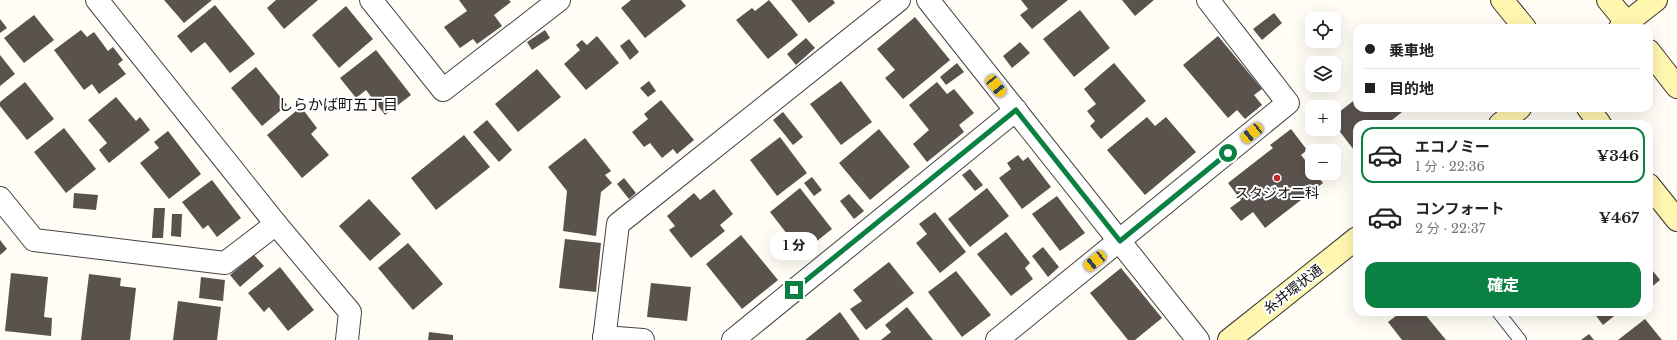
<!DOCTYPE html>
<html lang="ja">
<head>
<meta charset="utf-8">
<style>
  :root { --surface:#fff; --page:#f6f6f6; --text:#222; --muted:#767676; --line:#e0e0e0; --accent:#0b8043 }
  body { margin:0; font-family:"Libre Baskerville","Noto Sans JP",serif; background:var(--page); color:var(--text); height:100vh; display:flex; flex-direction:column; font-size:15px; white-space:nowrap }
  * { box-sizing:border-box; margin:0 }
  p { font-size:13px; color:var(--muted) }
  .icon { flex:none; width:22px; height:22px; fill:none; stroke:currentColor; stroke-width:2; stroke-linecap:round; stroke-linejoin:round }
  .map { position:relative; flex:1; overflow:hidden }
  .drawer { position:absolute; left:1353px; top:120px; width:300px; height:196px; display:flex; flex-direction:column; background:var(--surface); border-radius:12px; box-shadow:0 4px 16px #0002 }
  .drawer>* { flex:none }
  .top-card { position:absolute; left:1353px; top:24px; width:300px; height:88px; border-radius:12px; box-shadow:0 4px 16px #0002; display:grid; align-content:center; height:88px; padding:0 12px; background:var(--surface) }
  .controls { position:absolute; left:1305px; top:12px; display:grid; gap:8px }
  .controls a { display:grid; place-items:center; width:36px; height:36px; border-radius:8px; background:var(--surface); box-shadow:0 4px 16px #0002; font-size:20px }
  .end { position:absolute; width:18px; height:18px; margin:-9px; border:5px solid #0b8043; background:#fff; box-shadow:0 0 0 2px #fff }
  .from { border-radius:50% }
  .bubble { position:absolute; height:28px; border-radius:12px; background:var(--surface); box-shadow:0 4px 16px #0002; font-size:13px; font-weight:800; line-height:28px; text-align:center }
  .car { position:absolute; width:12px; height:24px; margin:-12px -6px; border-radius:5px; box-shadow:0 0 3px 1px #0007; background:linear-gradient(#f5c518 24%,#345 0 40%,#f5c518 0 76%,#345 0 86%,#f5c518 0) }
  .top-card b { display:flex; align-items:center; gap:14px; height:38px; font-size:15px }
  .top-card b+b { border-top:1px solid var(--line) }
  .top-card i { width:10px; height:10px; background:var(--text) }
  ul { padding:7px 0 0; list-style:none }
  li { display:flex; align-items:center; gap:12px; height:56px; margin:0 8px 6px; padding:0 4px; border:2px solid transparent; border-radius:12px }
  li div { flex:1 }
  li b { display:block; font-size:15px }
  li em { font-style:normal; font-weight:800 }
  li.current { border-color:var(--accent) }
  li>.icon { width:36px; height:36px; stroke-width:1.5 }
  .button { display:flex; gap:8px; margin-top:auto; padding:8px 12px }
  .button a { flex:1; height:46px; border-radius:12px; background:var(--accent); color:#fff; font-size:16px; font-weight:800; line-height:46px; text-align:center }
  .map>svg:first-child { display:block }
  .building { fill:#5a524d }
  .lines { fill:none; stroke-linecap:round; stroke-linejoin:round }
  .lane-casing { stroke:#444; stroke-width:14 }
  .street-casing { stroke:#444; stroke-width:24 }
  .secondary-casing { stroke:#333; stroke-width:24 }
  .lane { stroke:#fff; stroke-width:12 }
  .street { stroke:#fff; stroke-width:22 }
  .secondary { stroke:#fff6b0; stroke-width:22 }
  .route { stroke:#0b8043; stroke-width:5 }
  .poi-dot { fill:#c4262e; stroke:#fff; stroke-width:1.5 }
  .labels { text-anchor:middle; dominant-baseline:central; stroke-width:4; stroke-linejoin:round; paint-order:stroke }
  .poi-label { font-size:14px; fill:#111; stroke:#fff }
  .street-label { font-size:14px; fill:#111; stroke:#fff }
  .neighbourhood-label { font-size:15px; fill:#111; stroke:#fff }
</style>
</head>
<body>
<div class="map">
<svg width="1677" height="340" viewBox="0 0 1677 340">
  <rect width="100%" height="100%" fill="#fffdf5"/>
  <g class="building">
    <polygon points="164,0 212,0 184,23"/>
    <polygon points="276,0 318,0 284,29 267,8"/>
    <polygon points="459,0 509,0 511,2 494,15 502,26 477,44 473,39 460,48 444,27 467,11"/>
    <polygon points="631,0 681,0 686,6 645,38 621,8"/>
    <polygon points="769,0 798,35 768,59 736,20 752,8 755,11"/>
    <polygon points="791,0 833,0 835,3 809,23"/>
    <polygon points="1021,0 1068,0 1032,29 1020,15 1028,9"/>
    <polygon points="1122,0 1154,0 1135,16"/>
    <polygon points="215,5 255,54 230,73 205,42 191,53 177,36"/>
    <polygon points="346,6 373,39 339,68 312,35"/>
    <polygon points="1080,10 1110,48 1074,77 1043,39"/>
    <polygon points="1274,13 1282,23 1262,40 1253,29"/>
    <polygon points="34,15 54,40 24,63 4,38"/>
    <polygon points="915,17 950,60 903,99 885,78 895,70 877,49"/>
    <polygon points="0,19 7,28 0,33"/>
    <polygon points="81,30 87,37 94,32 108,51 113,47 123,60 118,64 126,74 99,94 92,84 84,90 54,50"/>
    <polygon points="545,30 550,38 532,50 527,42"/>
    <polygon points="597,36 619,63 586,90 564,64 580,50 576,45 582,40 587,45"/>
    <polygon points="1218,36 1262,89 1254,95 1262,105 1245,119 1237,110 1228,118 1183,65"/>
    <polygon points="806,38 815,48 796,65 787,54"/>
    <polygon points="629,39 639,52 630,60 620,46"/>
    <polygon points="1020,42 1030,53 1012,68 1003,56"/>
    <polygon points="376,50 411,95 385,115 366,90 356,98 340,78"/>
    <polygon points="0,55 15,74 0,86"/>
    <polygon points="957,63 964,72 946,85 940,77"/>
    <polygon points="1114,63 1146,101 1101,139 1090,126 1095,121 1087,111 1096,104 1084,89"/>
    <polygon points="256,67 287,105 262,126 231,88"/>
    <polygon points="537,69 561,97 518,132 495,104"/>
    <polygon points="649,81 656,91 648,97 640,88"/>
    <polygon points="841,81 872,122 841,145 810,104"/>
    <polygon points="25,82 54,119 27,140 0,106 0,102"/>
    <polygon points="937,82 947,94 954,89 974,113 959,125 964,132 927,162 913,144 929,130 909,105"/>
    <polygon points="116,97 136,121 140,117 150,130 109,163 99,150 107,143 88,120"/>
    <polygon points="1357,98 1357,108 1407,108 1387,124 1357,124 1357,147 1354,150 1334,124 1334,116"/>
    <polygon points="661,100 694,140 677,154 673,149 662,158 650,143 644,147 632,132 648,119 644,114"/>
    <polygon points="301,107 317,128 311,134 329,155 302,178 267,135"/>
    <polygon points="783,112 803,137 793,145 773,120"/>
    <polygon points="1147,117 1155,126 1166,117 1196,152 1145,195 1107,150"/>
    <polygon points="487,120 512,150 499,162 473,132"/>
    <polygon points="64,128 96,169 66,193 34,152"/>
    <polygon points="879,129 910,167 870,200 839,163"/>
    <polygon points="1291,129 1307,150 1301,155 1312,169 1312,173 1315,173 1323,183 1265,228 1253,212 1241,221 1230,208 1241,200 1228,183 1273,148 1270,145"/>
    <polygon points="168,131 201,174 169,199 140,163 159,148 154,142"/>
    <polygon points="464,135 490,167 436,210 411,178"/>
    <polygon points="780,137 807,173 777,196 750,160"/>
    <polygon points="585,138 611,171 605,175 612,183 601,192 596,236 563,231 567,191 548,167"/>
    <polygon points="1018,155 1023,161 1028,157 1051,187 1022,209 999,178 1011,169 1007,163"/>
    <polygon points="970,169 983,185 975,191 962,175"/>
    <polygon points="812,177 822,190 814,196 804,183"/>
    <polygon points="624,178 636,193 629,199 617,184"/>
    <polygon points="212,180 241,218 217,237 208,225 203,229 182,202"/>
    <polygon points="800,188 832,229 802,253 770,212"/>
    <polygon points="987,188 1009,216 970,247 948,219"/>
    <polygon points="714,189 733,214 720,225 725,231 691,258 669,230 675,226 667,216 694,193 700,200"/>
    <polygon points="74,193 98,195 96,210 73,208"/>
    <polygon points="849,194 864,211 854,219 840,201"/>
    <polygon points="1057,196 1085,233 1060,251 1032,214"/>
    <polygon points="369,199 401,234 370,261 339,226"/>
    <polygon points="154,208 165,208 163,238 152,238"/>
    <polygon points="935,212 966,252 940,273 916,243 927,234 919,224"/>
    <polygon points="172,214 182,214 181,237 171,236"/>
    <polygon points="1006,232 1030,263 1025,268 1033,279 1011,296 977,254"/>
    <polygon points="741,235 778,280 742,309 706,264"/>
    <polygon points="565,239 601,243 596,292 559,288"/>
    <polygon points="0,240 7,249 0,255"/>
    <polygon points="408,243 443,284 413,310 378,268"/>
    <polygon points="1043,247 1059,267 1048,277 1032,256"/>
    <polygon points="254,255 264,266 240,287 230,275"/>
    <polygon points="889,262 914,293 866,330 850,309 862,301 853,290"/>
    <polygon points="1649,266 1660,280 1649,289"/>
    <polygon points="280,267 314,310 288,331 269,307 264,312 248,293"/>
    <polygon points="1121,268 1162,318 1135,340 1128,340 1090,293"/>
    <polygon points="956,271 991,315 962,337 928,292"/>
    <polygon points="11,273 48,277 44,317 52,318 51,336 5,331"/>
    <polygon points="89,274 121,278 120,286 136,288 130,340 81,340"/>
    <polygon points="201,277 225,280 223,301 199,298"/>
    <polygon points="651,283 691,287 687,321 647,317"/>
    <polygon points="178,301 221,307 217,340 173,340"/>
    <polygon points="907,307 933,340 881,340 891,332 885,325"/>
    <polygon points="840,312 860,340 805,340"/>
    <polygon points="1401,312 1423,312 1446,340 1402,340 1388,322"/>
    <polygon points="1593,312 1619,312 1603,325"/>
    <polygon points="1645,319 1662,340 1618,340"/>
    <polygon points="429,332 453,335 453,340 428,340"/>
    <polygon points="1589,334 1594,340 1581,340"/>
  </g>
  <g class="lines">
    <defs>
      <polyline id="lane" points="1498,312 1520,340"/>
      <g id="street">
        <polyline points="97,0 276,224 350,312 347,340"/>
        <polyline points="371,0 443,90 559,0"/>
        <polyline points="928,0 1198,340"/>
        <polyline points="0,198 34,240 225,263 276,224"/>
        <polyline points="604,337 643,340"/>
        <polyline points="604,340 618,224 899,0"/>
        <polyline points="733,340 1016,110"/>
        <polyline points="997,340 1288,103 1208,0"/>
      </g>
      <g id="secondary">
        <polyline points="1502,0 1525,28"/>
        <polyline points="1608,0 1631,28"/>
        <polyline points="1620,28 1656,0"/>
        <polyline points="1649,51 1677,87"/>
        <polyline points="1588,108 1600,124"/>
        <polyline points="1500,124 1520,108"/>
        <polyline points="1649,185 1677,220"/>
        <polyline points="1229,340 1357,238"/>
      </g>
    </defs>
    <use href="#lane" class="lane-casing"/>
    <use href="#street" class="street-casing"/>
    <use href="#secondary" class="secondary-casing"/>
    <use href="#lane" class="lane"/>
    <use href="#street" class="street"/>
    <use href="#secondary" class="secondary"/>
  </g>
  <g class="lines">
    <polyline class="route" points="794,290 1016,110 1120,241 1228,153"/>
  </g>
  <circle class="poi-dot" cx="1277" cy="178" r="4"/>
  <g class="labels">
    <g class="poi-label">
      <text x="1277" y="193">スタジオ二科</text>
    </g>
    <g class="street-label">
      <text transform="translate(1293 289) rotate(-38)">糸井環状通</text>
    </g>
    <g class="neighbourhood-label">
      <text x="338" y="104">しらかば町五丁目</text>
    </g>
  </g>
</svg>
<div class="controls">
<a><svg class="icon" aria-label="locate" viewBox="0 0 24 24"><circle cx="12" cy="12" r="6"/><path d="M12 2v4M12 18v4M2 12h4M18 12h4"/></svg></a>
<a><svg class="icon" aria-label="layers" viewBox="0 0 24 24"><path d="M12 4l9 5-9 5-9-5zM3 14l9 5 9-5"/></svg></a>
<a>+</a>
<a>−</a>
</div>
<i class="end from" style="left:1228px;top:153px"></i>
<i class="end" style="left:794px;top:290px"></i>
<div class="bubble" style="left:770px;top:232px;width:48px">1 分</div>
<i class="car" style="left:996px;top:86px;rotate:141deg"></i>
<i class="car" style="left:1252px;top:133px;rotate:231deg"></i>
<i class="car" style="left:1095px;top:261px;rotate:231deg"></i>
<div class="top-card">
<b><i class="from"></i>乗車地</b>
<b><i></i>目的地</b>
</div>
<section class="drawer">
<ul>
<li class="current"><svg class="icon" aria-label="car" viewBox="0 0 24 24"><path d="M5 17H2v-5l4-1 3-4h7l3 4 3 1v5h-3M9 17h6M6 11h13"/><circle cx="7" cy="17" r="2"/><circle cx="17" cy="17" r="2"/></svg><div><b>エコノミー</b><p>1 分 · 22:36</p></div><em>¥346</em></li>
<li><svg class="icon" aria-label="car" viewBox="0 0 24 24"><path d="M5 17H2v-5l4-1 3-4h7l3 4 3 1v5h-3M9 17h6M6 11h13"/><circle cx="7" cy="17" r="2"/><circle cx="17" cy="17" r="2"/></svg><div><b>コンフォート</b><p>2 分 · 22:37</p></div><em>¥467</em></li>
</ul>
<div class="button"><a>確定</a></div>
</section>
</div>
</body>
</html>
